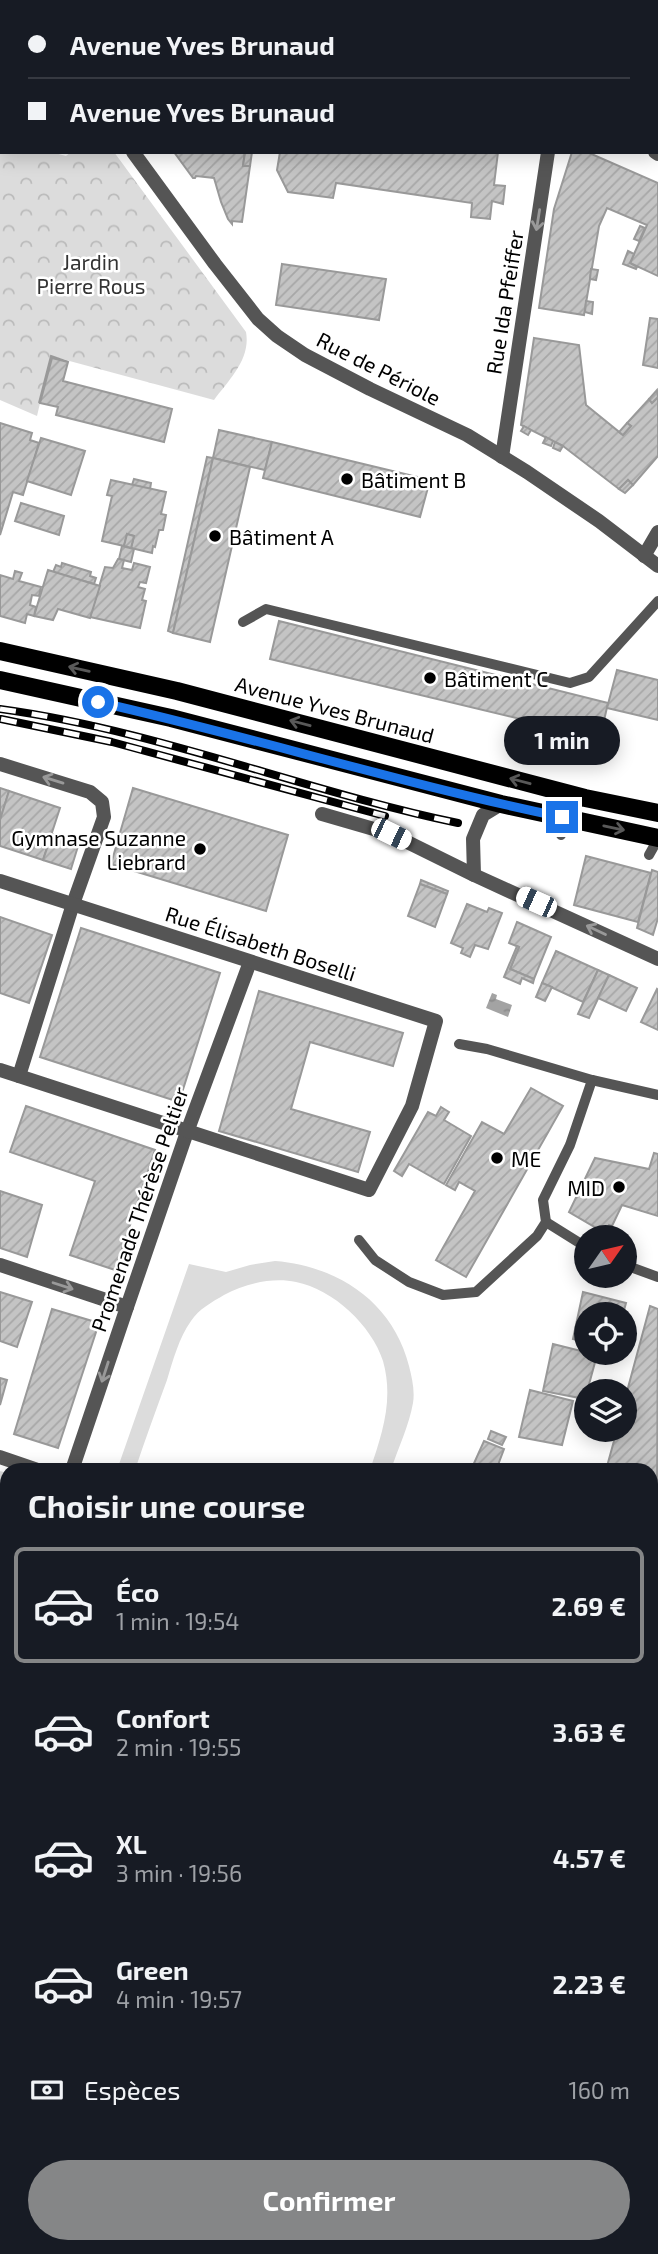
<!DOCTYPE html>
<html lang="fr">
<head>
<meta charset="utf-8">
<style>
  :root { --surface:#171b24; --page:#242831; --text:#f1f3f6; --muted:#9ea1a6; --line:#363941; --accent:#858687 }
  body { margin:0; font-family:"Exo 2",sans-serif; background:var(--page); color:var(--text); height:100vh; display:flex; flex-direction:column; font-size:26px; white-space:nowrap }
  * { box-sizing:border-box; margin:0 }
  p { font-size:23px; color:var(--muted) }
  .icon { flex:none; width:38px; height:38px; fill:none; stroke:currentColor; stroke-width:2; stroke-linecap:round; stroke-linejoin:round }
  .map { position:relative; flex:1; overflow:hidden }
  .side { position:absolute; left:0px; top:1463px; width:658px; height:791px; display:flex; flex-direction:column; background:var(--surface); border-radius:21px 21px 0 0; box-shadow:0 4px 18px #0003 }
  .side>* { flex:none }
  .guide { position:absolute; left:0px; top:0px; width:658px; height:154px; box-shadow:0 4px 18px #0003; display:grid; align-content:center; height:154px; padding:0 28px; background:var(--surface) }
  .needle { width:46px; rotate:56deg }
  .fabs { position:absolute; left:574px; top:1225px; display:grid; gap:14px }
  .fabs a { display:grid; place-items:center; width:63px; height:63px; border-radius:50%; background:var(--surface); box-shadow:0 4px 18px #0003; font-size:35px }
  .end { position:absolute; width:32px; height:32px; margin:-16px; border:9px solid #1a73e8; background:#fff; box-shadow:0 0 0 4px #fff }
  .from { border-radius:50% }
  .bubble { position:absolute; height:49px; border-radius:24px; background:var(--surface); box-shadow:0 4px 18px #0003; font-size:23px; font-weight:700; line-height:49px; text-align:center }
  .car { position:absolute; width:21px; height:42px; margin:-21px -10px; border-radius:9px; box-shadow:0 0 5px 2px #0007; background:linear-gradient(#fff 24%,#345 0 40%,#fff 0 76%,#345 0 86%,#fff 0) }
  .guide b { display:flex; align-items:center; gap:24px; height:66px; font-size:26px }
  .guide b+b { border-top:2px solid var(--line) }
  .guide i { width:18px; height:18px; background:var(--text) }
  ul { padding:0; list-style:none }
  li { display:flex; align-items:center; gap:21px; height:116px; margin:0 14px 10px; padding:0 14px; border:4px solid transparent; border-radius:10px }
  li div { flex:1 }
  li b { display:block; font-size:26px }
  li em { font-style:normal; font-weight:700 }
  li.current { border-color:var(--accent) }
  li>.icon { width:63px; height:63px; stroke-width:1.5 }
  h2 { padding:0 28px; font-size:32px; line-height:84px }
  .pay { display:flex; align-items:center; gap:18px; height:77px; padding:0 28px; font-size:26px }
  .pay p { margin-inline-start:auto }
  .cta { display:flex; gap:14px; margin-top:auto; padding:14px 28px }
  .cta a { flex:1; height:80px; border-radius:42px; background:var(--accent); color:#fff; font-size:28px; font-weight:700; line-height:80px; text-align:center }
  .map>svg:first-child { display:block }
  .park { fill:url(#park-crowns) }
  .pitch { fill:#dcdcdc }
  .water { fill:url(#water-ripples) }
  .building { fill:url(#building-hatch); stroke:#999; stroke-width:2 }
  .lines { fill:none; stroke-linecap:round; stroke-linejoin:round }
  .service { stroke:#555; stroke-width:10 }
  .pedestrian { stroke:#555; stroke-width:14 }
  .minor { stroke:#555; stroke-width:14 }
  .tertiary { stroke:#555; stroke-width:14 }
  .primary { stroke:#000; stroke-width:18 }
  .rail-casing { stroke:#000; stroke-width:8 }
  .rail { stroke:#fff; stroke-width:5; stroke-dasharray:16; stroke-linecap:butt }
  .oneway { stroke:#999 }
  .oneway2 { stroke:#595959 }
  .route { stroke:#1a73e8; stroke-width:9 }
  .poi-dot { fill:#000; stroke:#fff; stroke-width:2.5 }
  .labels { text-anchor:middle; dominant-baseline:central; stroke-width:5; stroke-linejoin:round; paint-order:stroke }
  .park-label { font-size:21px; fill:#333; stroke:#fff }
  .street-label { font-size:21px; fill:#000; stroke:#fff }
  .poi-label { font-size:21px; fill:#000; stroke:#fff; text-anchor:start }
</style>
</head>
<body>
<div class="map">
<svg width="658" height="2254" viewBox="0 0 658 2254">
  <defs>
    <pattern id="park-crowns" width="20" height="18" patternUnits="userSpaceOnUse" patternTransform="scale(1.75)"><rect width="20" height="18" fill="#dcdcdc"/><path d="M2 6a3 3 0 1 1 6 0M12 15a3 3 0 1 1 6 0" fill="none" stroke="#bbb"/></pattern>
    <pattern id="water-ripples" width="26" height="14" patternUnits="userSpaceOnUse" patternTransform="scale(1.75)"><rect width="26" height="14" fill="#a3a3a3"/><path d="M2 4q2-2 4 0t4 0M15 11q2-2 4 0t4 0" fill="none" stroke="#8b8b8b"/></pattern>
    <pattern id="building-hatch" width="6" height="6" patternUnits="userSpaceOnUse" patternTransform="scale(1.75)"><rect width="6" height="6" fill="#c4c4c4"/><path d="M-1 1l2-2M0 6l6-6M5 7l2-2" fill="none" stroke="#a7a7a7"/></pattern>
  </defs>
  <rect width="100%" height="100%" fill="#fff"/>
  <g class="park">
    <path d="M0 141H2V152H51L66 156 71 152H114L246 332C251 359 229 380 214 400L51 356 37 416 0 400Z"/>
    <polygon points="0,1471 7,1473 7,1579 0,1577"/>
  </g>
  <path class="pitch" d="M275 1261C338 1266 393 1302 409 1366 412 1378 415 1391 413 1403 409 1426 398 1448 391 1470H370C382 1434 394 1400 383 1361 372 1326 333 1289 296 1282 272 1277 245 1284 224 1295 212 1302 199 1309 191 1321 179 1338 173 1360 167 1380 156 1410 145 1440 135 1470H117L189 1264 226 1272 250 1265Z"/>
  <polygon class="water" points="492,993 497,995 496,999 512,1005 508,1017 486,1008"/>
  <g class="building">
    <polygon points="395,0 489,0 488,2 395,2"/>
    <polygon points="0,72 2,72 2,108 0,107"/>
    <polygon points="656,77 658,78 658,123 656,127"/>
    <polygon points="174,152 245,152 243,166 250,166 242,222 232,221 232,224 228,219 221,202 214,178 196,176 195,178 193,178"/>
    <polygon points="245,152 252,152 250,166 243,166"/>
    <polygon points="280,152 498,152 494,185 505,186 503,204 492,201 490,219 471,217 472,203 336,183 333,198 288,192 277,170"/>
    <polygon points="572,152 587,152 658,183 658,276 630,263 647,225 607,208 599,226 584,315 539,308 554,209"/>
    <polygon points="640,226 645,228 639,241 634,239"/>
    <polygon points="628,251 634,254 630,263 637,267 636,269 623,264"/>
    <polygon points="282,264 386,279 379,320 276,305"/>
    <polygon points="591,269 598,270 596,280 590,279"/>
    <polygon points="586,301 593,302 592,314 585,312"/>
    <polygon points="650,318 658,319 658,368 643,365"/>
    <polygon points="534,338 579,345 586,405 623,435 631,426 627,423 649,399 652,403 658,397 658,456 633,485 628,480 619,489 563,446 521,425"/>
    <polygon points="51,356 68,362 52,358 39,403"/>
    <polygon points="52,358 68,362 63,381 172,409 164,442 56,415 58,407 40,403"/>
    <polygon points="657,390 658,397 652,403 649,399"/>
    <polygon points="0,423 32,433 30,440 39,443 23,495 13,492 0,535"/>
    <polygon points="627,423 631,426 623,435 619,432"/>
    <polygon points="524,426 531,430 528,435 521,431"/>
    <polygon points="219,430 272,442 265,470 213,458"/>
    <polygon points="546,437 553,441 551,446 543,443"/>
    <polygon points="41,438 85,451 71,495 27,481"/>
    <polygon points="272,442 430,480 420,517 263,478"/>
    <polygon points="555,442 563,446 560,451 553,448"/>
    <polygon points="207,457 213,458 173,633 168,631"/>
    <polygon points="213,458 250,467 210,642 173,633"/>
    <polygon points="134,479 151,483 150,489 132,485"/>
    <polygon points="111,480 166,492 161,514 166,515 163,530 159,530 155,547 153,546 152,553 131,548 134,536 127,534 124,546 102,541 112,496 107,495"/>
    <polygon points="628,480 633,485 625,493 619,489"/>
    <polygon points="21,503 64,516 59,535 15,521"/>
    <polygon points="127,534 134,536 131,548 124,546"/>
    <polygon points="122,546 134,549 131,562 119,559"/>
    <polygon points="118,559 124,560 122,568 132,570 134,563 150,567 146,583 140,582 138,587 145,589 142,600 146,601 140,628 90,617 105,567 113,568"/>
    <polygon points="62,563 91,572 90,576 96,578 94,584 53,572 56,565 61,567"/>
    <polygon points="48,570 100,586 90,618 58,609 53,620 34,616"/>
    <polygon points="15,571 22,573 19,581 41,587 39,596 32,595 30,605 36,607 34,616 27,614 25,623 0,616 0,575 13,579"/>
    <polygon points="279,621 608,703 600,738 270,659"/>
    <polygon points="617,670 658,680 658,720 607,708"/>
    <polygon points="0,788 9,791 0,820"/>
    <polygon points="133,788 288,835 266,911 111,864"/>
    <polygon points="9,791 60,808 43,860 0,846 0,820"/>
    <polygon points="52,834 79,843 71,869 43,860"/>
    <polygon points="586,856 651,873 638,922 574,905"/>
    <polygon points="652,870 658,872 658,918 653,935 637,928"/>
    <polygon points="421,880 448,891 447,894 420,884"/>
    <polygon points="420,884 447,894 435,927 408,916"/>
    <polygon points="467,904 487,912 489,908 502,913 488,949 475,945 470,957 461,953 463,948 451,943"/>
    <polygon points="0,917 52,935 29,1003 0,993"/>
    <polygon points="517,922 551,937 534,979 510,969 519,947 509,943"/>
    <polygon points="81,928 220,973 179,1102 40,1057"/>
    <polygon points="517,946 519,947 510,969 534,979 533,983 522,978 520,984 504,977"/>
    <polygon points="556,951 598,970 583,1002 542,983"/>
    <polygon points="598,970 609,975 589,1018 578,1014"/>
    <polygon points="609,975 637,988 626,1011 598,998"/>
    <polygon points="542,983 552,987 545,1001 536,997"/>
    <polygon points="657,989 658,990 658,1030 641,1022"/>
    <polygon points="259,991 403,1033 393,1066 310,1042 291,1109 370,1132 358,1172 219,1131"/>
    <polygon points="531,1088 563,1106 466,1277 436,1260 475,1191 459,1182 455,1190 446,1185 482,1122 504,1134"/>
    <polygon points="26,1106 155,1150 115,1270 70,1255 95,1181 10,1152"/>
    <polygon points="441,1107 449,1112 444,1120 471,1136 444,1184 409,1164 402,1176 394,1171 428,1112 436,1116"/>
    <polygon points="654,1153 658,1154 658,1216 622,1205 612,1226 609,1225 605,1233 569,1212 595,1158 649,1169"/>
    <polygon points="0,1191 42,1205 27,1257 0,1248"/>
    <polygon points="0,1292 32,1302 17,1347 0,1341"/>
    <polygon points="583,1292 626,1303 623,1314 586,1314 586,1342 573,1339"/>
    <polygon points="650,1306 658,1309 657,1491 651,1490 651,1470 606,1470 617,1430 625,1430 625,1399"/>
    <polygon points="52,1309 99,1323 58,1448 14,1434"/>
    <polygon points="553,1344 597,1355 585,1399 543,1391"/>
    <polygon points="0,1378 7,1380 0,1405"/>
    <polygon points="530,1390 573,1401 562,1445 519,1437"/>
    <polygon points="491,1431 506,1437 502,1445 488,1439"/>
    <polygon points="484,1441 504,1449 498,1465 507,1470 471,1470"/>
    <polygon points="652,1701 658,1702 658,1728 651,1727"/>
    <polygon points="653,1745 658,1746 658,1770 651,1769"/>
    <polygon points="652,1907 658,1908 658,1922 651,1920"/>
    <polygon points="651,1980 658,1981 658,1991 651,1989"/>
    <polygon points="651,2143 658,2145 658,2183 651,2181"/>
    <polygon points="0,2173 7,2175 7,2186 5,2186 0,2204"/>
    <polygon points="0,2227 7,2229 7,2244 0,2242"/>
    <polygon points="658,2227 658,2243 651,2241 651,2233"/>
    <polygon points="3,2243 7,2244 7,2247 19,2247 45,2254 0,2254"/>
    <polygon points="19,2247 39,2247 38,2252"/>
    <polygon points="114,2247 142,2247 140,2254 113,2254"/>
    <polygon points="355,2247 369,2247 382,2250 381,2254 353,2254"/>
    <polygon points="411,2247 420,2247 448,2254 409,2254"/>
    <polygon points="569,2247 577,2247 576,2254 567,2253"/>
    <polygon points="577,2247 601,2247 592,2254 576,2254"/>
    <polygon points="277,2249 299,2254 268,2254 269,2251 276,2253"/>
  </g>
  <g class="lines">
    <g class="service">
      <polyline points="243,622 266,609 570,683 589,677 658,601"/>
      <polyline points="561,835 562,817"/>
      <polyline points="649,855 658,839"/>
      <polyline points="592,1080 658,1095"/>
      <polyline points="546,1222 586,1247"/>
      <polyline points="359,1240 375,1260 409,1282 443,1295 476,1292 537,1236 546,1222 543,1200 570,1145 592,1080 487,1049 459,1044"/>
      <polyline points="625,1265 658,1277"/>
      <polyline points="7,1886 2,1905 7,1927"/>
    </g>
    <polyline class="pedestrian" points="127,1307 187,1132 250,962"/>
    <g class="minor">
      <polyline points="0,19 2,20"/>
      <polyline points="133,152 215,264 258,319 277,336 305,355 370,389 467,435 527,472 599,521 658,566"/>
      <polyline points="655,152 658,154"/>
      <polyline points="502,457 548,152"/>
      <polyline points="644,556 658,532"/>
      <polyline points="0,764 90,792 102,802 104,817 73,904 19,1076"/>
      <polyline points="322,814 391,834 474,875 658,959"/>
      <polyline points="474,875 473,839 483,815 501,804"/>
      <polyline points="0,881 436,1021 412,1106 369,1190 0,1070"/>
      <polyline points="0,1265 127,1307 72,1470"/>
      <polyline points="0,1457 38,1470"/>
      <polyline points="0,1690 4,1691 0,1702"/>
      <polyline points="651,1794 658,1796"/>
      <polyline points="0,2023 7,1996"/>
      <polyline points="0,2144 7,2145"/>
      <polyline points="651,2217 658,2211"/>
      <polyline points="467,2247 493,2254"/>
      <polyline points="212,2254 214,2247"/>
      <polyline points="609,2254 617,2247"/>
    </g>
    <g class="tertiary">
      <polyline points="651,1629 658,1602"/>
      <polyline points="492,2254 494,2247"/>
    </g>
    <g class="primary">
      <polyline points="0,651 177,691 585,798 658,813"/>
      <polyline points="0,680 171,718 501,804 658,838"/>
    </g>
    <defs>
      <g id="rail">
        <path d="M0 709C156 730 304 791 458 823"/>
        <polyline points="1,719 112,742 385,816"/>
      </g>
    </defs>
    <use href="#rail" class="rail-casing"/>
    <use href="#rail" class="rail"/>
  </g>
  <defs><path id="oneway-shaft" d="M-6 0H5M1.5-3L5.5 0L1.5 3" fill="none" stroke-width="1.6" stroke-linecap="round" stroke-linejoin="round" transform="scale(1.75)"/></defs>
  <g class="oneway">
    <use href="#oneway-shaft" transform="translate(538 220) rotate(99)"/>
    <use href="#oneway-shaft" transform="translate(53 780) rotate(-163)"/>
    <use href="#oneway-shaft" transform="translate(596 930) rotate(-155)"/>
    <use href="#oneway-shaft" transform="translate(63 1286) rotate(18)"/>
    <use href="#oneway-shaft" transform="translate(105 1372) rotate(108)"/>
  </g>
  <g class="oneway2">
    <use href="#oneway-shaft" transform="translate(79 669) rotate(-167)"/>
    <use href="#oneway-shaft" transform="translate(300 723) rotate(-165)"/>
    <use href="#oneway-shaft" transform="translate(520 781) rotate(-165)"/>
    <use href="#oneway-shaft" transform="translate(614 828) rotate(12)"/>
  </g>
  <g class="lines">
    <path class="route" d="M98 702C253 737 406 785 562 817"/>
  </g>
  <g class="poi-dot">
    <circle cx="347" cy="479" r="7"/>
    <circle cx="215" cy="536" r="7"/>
    <circle cx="430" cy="678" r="7"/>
    <circle cx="200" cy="849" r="7"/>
    <circle cx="497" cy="1158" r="7"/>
    <circle cx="619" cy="1187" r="7"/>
  </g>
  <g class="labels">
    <g class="park-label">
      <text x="91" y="261">Jardin<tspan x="91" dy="24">Pierre Rous</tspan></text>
    </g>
    <g class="street-label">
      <text transform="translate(504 302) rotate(-81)">Rue Ida Pfeiffer</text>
      <text transform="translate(379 368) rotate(27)">Rue de Périole</text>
      <text transform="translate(335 709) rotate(15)">Avenue Yves Brunaud</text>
      <text transform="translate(261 943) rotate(18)">Rue Élisabeth Boselli</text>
      <text transform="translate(139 1209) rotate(-71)">Promenade Thérèse Peltier</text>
    </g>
    <g class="poi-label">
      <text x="361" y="479">Bâtiment B</text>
      <text x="229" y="536">Bâtiment A</text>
      <text x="444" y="678">Bâtiment C</text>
      <text x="186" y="837" text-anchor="end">Gymnase Suzanne<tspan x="186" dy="24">Liebrard</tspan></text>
      <text x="511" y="1158">ME</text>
      <text x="605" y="1187" text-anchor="end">MID</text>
    </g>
  </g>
</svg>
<div class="fabs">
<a><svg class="needle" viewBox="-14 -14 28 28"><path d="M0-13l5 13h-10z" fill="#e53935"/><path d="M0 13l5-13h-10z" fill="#9ea1a6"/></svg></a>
<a><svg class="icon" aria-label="locate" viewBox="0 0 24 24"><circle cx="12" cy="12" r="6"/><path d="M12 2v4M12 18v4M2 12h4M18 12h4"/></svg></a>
<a><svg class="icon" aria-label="layers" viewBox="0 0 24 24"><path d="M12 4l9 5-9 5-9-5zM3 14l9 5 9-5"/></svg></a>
</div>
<i class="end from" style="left:98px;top:702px"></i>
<i class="end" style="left:562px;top:817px"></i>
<div class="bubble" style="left:504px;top:716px;width:116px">1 min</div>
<i class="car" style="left:391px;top:834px;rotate:116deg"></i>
<i class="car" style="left:536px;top:902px;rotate:294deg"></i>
<div class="guide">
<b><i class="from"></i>Avenue Yves Brunaud</b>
<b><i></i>Avenue Yves Brunaud</b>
</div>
<section class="side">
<h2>Choisir une course</h2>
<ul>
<li class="current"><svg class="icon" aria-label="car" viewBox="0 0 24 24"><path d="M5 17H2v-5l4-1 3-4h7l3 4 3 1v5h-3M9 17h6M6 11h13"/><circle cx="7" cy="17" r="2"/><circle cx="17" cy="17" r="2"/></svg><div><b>Éco</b><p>1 min · 19:54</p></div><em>2.69 €</em></li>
<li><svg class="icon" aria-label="car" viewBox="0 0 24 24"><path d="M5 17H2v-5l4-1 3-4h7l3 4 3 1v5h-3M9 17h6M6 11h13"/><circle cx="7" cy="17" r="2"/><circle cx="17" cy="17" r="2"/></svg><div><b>Confort</b><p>2 min · 19:55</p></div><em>3.63 €</em></li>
<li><svg class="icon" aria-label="car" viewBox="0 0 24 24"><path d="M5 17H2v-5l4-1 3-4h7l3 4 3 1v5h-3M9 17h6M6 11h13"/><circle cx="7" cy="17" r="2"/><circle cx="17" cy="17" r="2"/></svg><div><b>XL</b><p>3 min · 19:56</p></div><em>4.57 €</em></li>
<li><svg class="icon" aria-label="car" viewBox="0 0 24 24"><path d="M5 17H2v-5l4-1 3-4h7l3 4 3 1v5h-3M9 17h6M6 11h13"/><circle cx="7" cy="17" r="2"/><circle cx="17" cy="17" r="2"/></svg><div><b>Green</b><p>4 min · 19:57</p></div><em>2.23 €</em></li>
</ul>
<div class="pay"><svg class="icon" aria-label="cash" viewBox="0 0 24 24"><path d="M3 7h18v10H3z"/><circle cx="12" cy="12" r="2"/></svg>Espèces<p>160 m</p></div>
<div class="cta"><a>Confirmer</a></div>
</section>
</div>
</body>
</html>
